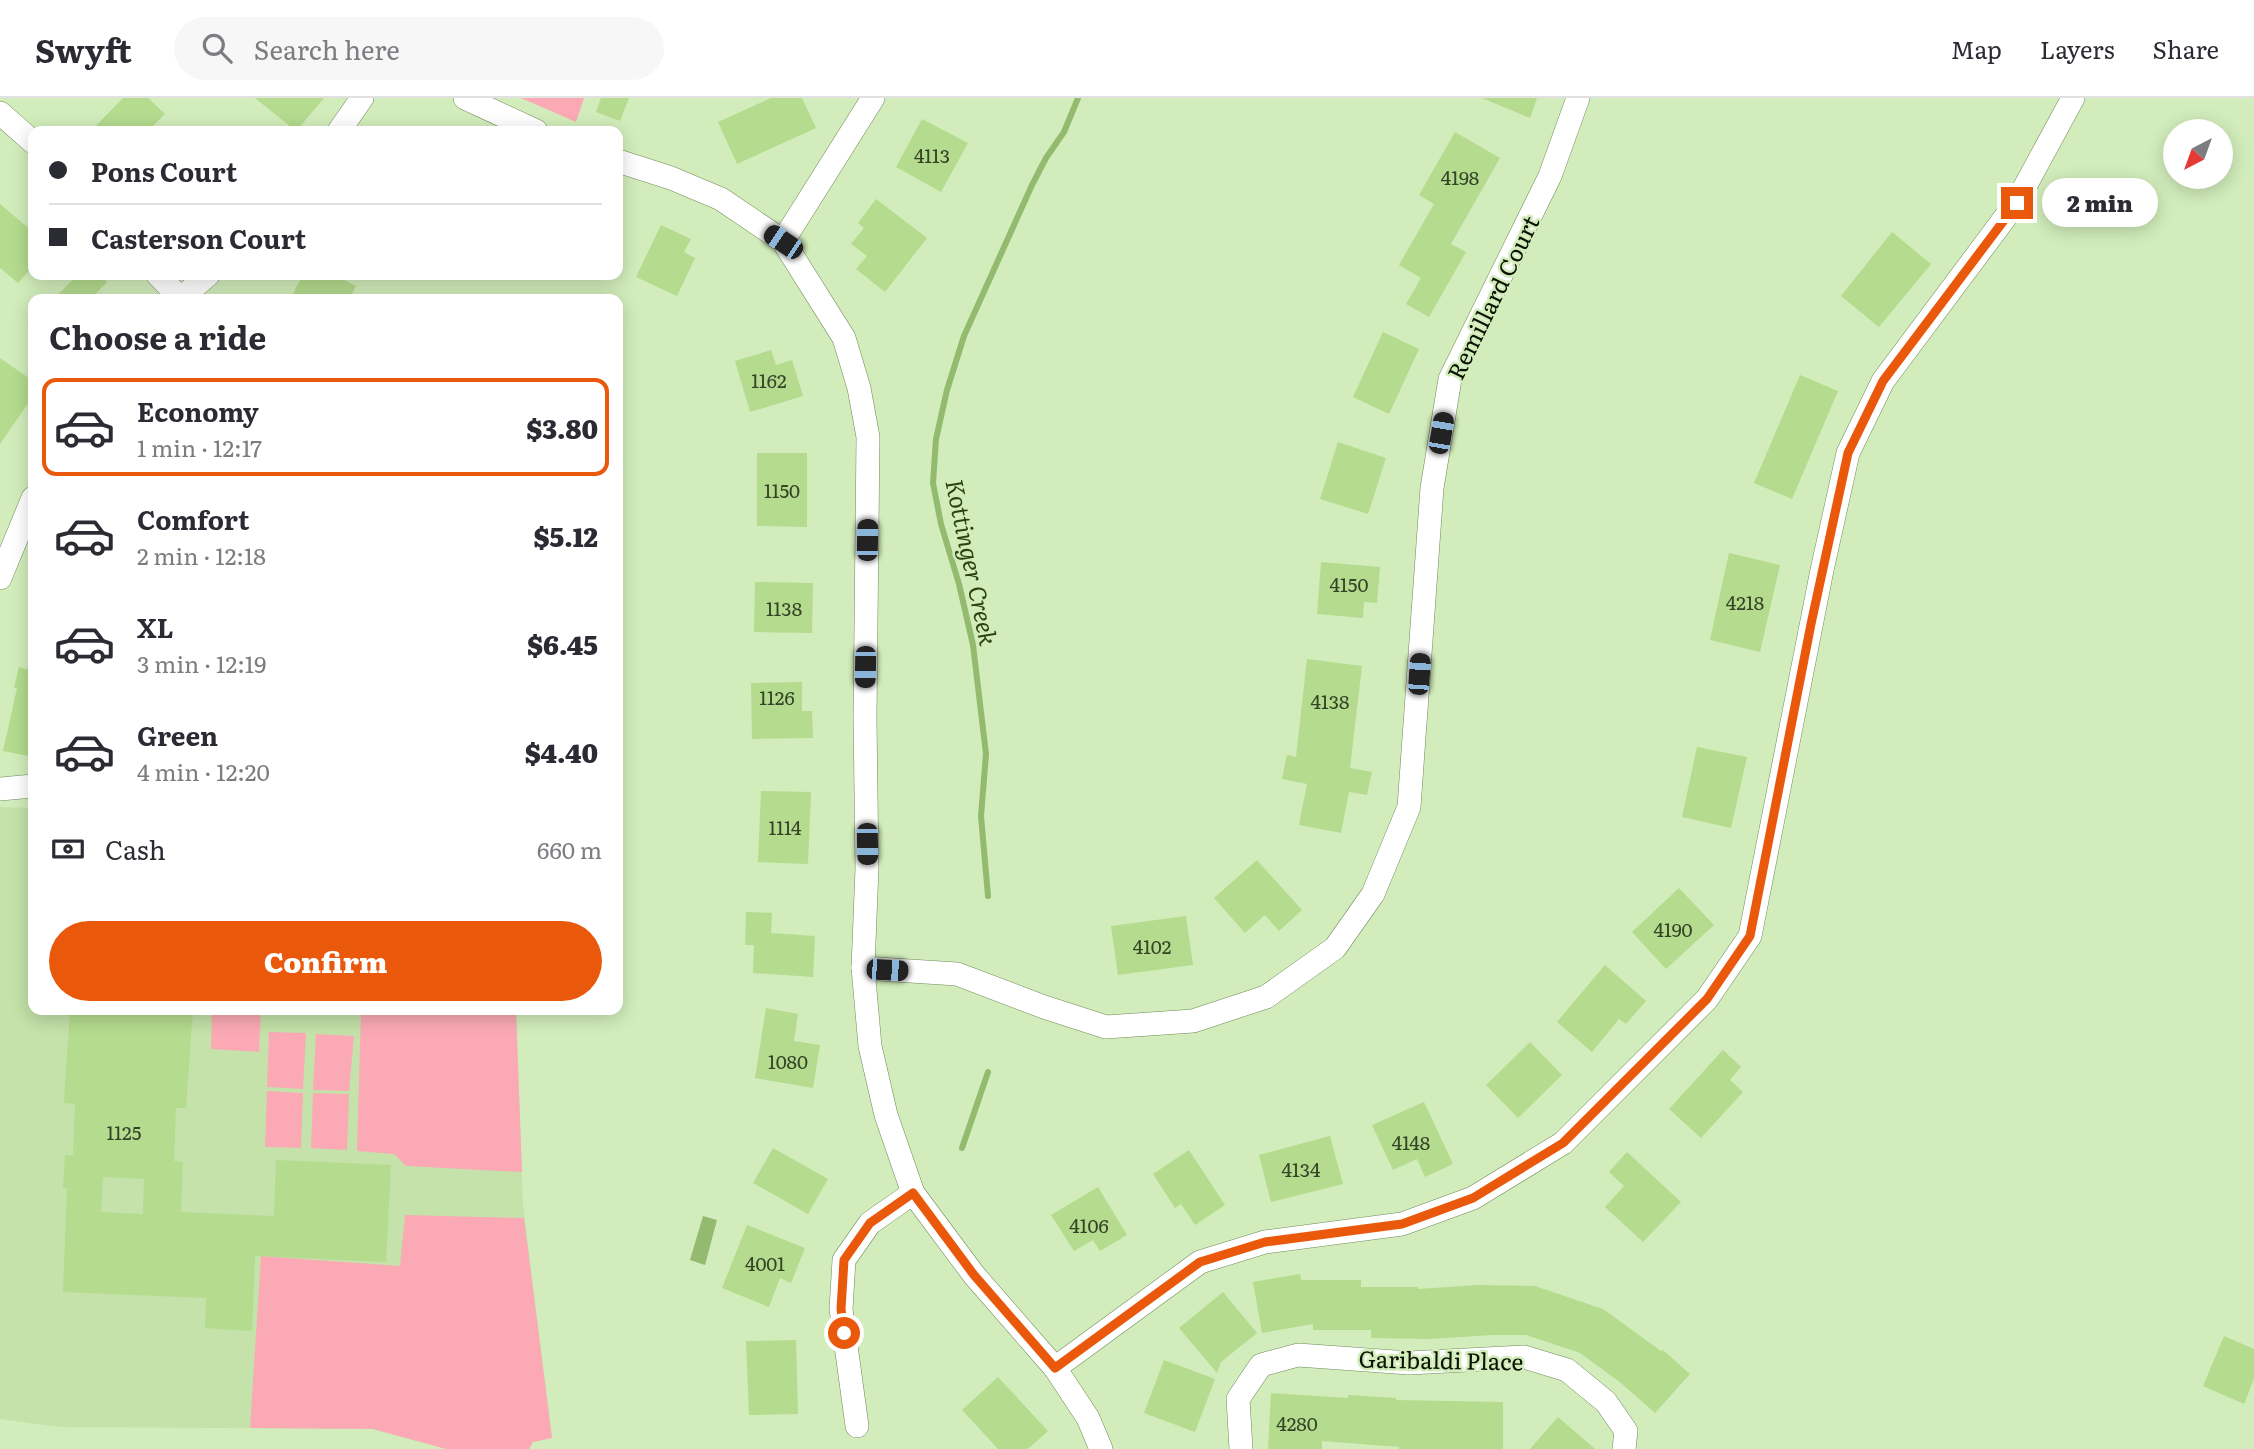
<!DOCTYPE html>
<html lang="en">
<head>
<meta charset="utf-8">
<style>
  :root { --surface:#fff; --page:#f7f7f7; --text:#2b2b33; --muted:#7c7c81; --line:#e1e1e2; --accent:#ea580c }
  body { margin:0; font-family:Literata,serif; background:var(--page); color:var(--text); height:100vh; display:flex; flex-direction:column; font-size:26px; white-space:nowrap }
  * { box-sizing:border-box; margin:0 }
  p { font-size:23px; color:var(--muted) }
  .icon { flex:none; width:38px; height:38px; fill:none; stroke:currentColor; stroke-width:2; stroke-linecap:round; stroke-linejoin:round }
  .map { position:relative; flex:1; overflow:hidden }
  .side { position:absolute; left:28px; top:196px; width:595px; height:721px; display:flex; flex-direction:column; background:var(--surface); border-radius:14px; box-shadow:0 4px 18px #0003 }
  .side>* { flex:none }
  .top-card { position:absolute; left:28px; top:28px; width:595px; height:154px; border-radius:14px; box-shadow:0 4px 18px #0003; display:grid; align-content:center; height:154px; padding:0 21px; background:var(--surface) }
  .needle { width:46px; rotate:221deg }
  .fabs { position:absolute; left:2163px; top:21px; display:grid; gap:14px }
  .fabs a { display:grid; place-items:center; width:70px; height:70px; border-radius:50%; background:var(--surface); box-shadow:0 4px 18px #0003; font-size:35px }
  .end { position:absolute; width:32px; height:32px; margin:-16px; border:9px solid #ea580c; background:#fff; box-shadow:0 0 0 4px #fff }
  .from { border-radius:50% }
  .bubble { position:absolute; height:49px; border-radius:24px; background:var(--surface); box-shadow:0 4px 18px #0003; font-size:23px; font-weight:800; line-height:49px; text-align:center }
  .car { position:absolute; width:21px; height:42px; margin:-21px -10px; border-radius:9px; box-shadow:0 0 5px 2px #0007; background:linear-gradient(#222 24%,#8ab4d8 0 40%,#222 0 76%,#8ab4d8 0 86%,#222 0) }
  .top-card b { display:flex; align-items:center; gap:24px; height:66px; font-size:26px }
  .top-card b+b { border-top:2px solid var(--line) }
  .top-card i { width:18px; height:18px; background:var(--text) }
  ul { padding:0; list-style:none }
  li { display:flex; align-items:center; gap:21px; height:98px; margin:0 14px 10px; padding:0 7px; border:4px solid transparent; border-radius:14px }
  li div { flex:1 }
  li b { display:block; font-size:26px }
  li em { font-style:normal; font-weight:800 }
  li.active { border-color:var(--accent) }
  li>.icon { width:63px; height:63px; stroke-width:1.5 }
  h2 { padding:0 21px; font-size:32px; line-height:84px }
  .pay { display:flex; align-items:center; gap:18px; height:77px; padding:0 21px; font-size:26px }
  .pay p { margin-inline-start:auto }
  .button { display:flex; gap:14px; margin-top:auto; padding:14px 21px }
  .button a { flex:1; height:80px; border-radius:42px; background:var(--accent); color:#fff; font-size:28px; font-weight:800; line-height:80px; text-align:center }
  header { display:flex; align-items:center; gap:42px; box-sizing:border-box; height:98px; padding:0 35px; background:var(--surface); border-bottom:2px solid var(--line) }
  header strong { font-size:33px }
  nav { display:flex; gap:38px; margin-inline-start:auto; font-size:24px }
  .search { width:490px; height:63px; background:var(--page); display:flex; align-items:center; gap:18px; box-sizing:border-box; padding:0 24px; border-radius:38px; color:var(--muted); font-size:26px }
  .map>svg:first-child { display:block }
  .built { fill:#c4e2a9 }
  .green { fill:#fbaab5 }
  .water { fill:#93ba6e }
  .lines { fill:none; stroke-linecap:round; stroke-linejoin:round }
  .stream { stroke:#93ba6e; stroke-width:6 }
  .building { fill:#b4db8e; fill-rule:evenodd }
  .minor-casing { stroke:#71895a; stroke-width:24 }
  .minor { stroke:#fff; stroke-width:23 }
  .route { stroke:#ea580c; stroke-width:9 }
  .labels { text-anchor:middle; dominant-baseline:central; stroke-width:5; stroke-linejoin:round; paint-order:stroke }
  .number-label { font-size:19px; fill:#344426 }
  .street-label { font-size:23px; fill:#0a1203; stroke:#d2edbb }
  .water-label { font-size:24px; font-style:italic; fill:#2b430c; stroke:#d2edbb }
</style>
</head>
<body>
<header>
<strong>Swyft</strong>
<div class="search"><svg class="icon" aria-label="search" viewBox="0 0 24 24"><circle cx="10" cy="10" r="6"/><path d="M15 15l6 6"/></svg>Search here</div>
<nav><a>Map</a><a>Layers</a><a>Share</a></nav>
</header>
<div class="map">
<svg width="2254" height="1351" viewBox="0 0 2254 1351">
  <rect width="100%" height="100%" fill="#d2edbb"/>
  <polygon class="built" points="0,709 33,710 33,912 516,912 523,1107 552,1340 533,1344 529,1351 446,1351 373,1331 59,1329 0,1321"/>
  <g class="green">
    <polygon points="521,0 584,0 576,24"/>
    <polygon points="212,912 261,912 259,954 211,951"/>
    <polygon points="361,912 516,912 522,1074 406,1068 394,1056 357,1053"/>
    <polygon points="269,934 306,935 303,991 267,989"/>
    <polygon points="316,936 354,938 349,993 313,992"/>
    <polygon points="267,993 303,995 301,1050 265,1049"/>
    <polygon points="313,995 349,996 347,1052 311,1050"/>
    <polygon points="405,1117 524,1120 552,1340 533,1344 529,1351 446,1351 373,1331 250,1330 261,1158 400,1168"/>
  </g>
  <polygon class="water" points="703,1118 717,1122 705,1167 690,1162"/>
  <g class="lines">
    <g class="stream">
      <polyline points="988,798 981,718 986,656 973,547 959,486 941,426 933,385 936,341 947,292 964,238 1032,87 1046,60 1064,34 1078,0"/>
      <polyline points="962,1050 988,974"/>
    </g>
  </g>
  <g class="building">
    <polygon points="123,0 148,0 165,16 148,33 91,33"/>
    <polygon points="255,0 324,0 296,33"/>
    <polygon points="601,0 629,0 620,23 596,14"/>
    <polygon points="771,0 802,0 816,30 737,66 718,24"/>
    <polygon points="1482,0 1537,0 1530,20"/>
    <polygon points="922,21 968,45 941,94 896,69"/>
    <polygon points="1455,34 1500,60 1451,146 1466,154 1429,219 1406,206 1421,180 1399,167 1434,106 1419,97"/>
    <polygon points="876,101 927,140 885,194 856,171 867,158 851,146 864,130 858,125"/>
    <polygon points="0,106 33,134 33,168 18,185 0,170"/>
    <polygon points="661,127 691,141 684,154 695,160 677,198 636,179"/>
    <polygon points="1892,134 1931,166 1879,229 1841,198"/>
    <polygon points="77,177 99,177 107,184 91,201 54,201"/>
    <polygon points="303,177 335,177 356,188 349,201 290,201"/>
    <polygon points="1383,234 1419,251 1389,316 1353,299"/>
    <polygon points="771,252 776,267 792,262 803,298 750,314 735,263"/>
    <polygon points="0,260 33,283 33,298 0,346"/>
    <polygon points="1800,277 1838,293 1792,401 1754,385"/>
    <polygon points="1338,344 1386,360 1368,416 1320,401"/>
    <polygon points="757,355 807,355 807,429 757,428"/>
    <polygon points="1729,455 1780,467 1760,554 1710,542"/>
    <polygon points="1321,464 1380,469 1377,505 1364,504 1363,520 1317,516"/>
    <polygon points="755,484 813,485 812,535 754,534"/>
    <polygon points="1307,561 1362,568 1350,670 1372,674 1367,697 1349,694 1341,735 1299,727 1307,686 1282,681 1287,657 1296,659"/>
    <polygon points="19,569 33,573 33,659 3,653 17,590 14,590"/>
    <polygon points="802,584 802,613 812,613 813,640 752,641 751,585"/>
    <polygon points="1697,649 1747,659 1731,730 1682,719"/>
    <polygon points="761,693 811,694 808,766 758,764"/>
    <polygon points="1257,762 1302,812 1279,833 1265,817 1245,835 1214,800"/>
    <polygon points="1679,790 1714,827 1666,871 1632,834"/>
    <polygon points="746,814 772,815 771,835 815,838 813,879 753,875 754,847 745,847"/>
    <polygon points="1186,818 1193,867 1118,877 1111,828"/>
    <polygon points="1605,867 1646,903 1626,926 1619,921 1592,954 1557,924"/>
    <polygon points="766,910 798,916 794,943 820,947 813,990 755,980"/>
    <path d="M76 912H193L186 1010H176L174 1063 183 1064 181 1114 274 1118 276 1062 391 1067 386 1164 255 1158 252 1233 205 1230 206 1200 63 1194 67 1090H63L65 1057H73L75 1006 64 1005 66 972 70 914 76 915ZM103 1079 144 1081 143 1116 101 1114Z"/>
    <polygon points="1530,944 1562,977 1518,1020 1486,987"/>
    <polygon points="1723,952 1741,969 1730,982 1743,994 1701,1040 1669,1011"/>
    <polygon points="1424,1004 1453,1066 1425,1079 1417,1061 1393,1072 1372,1027"/>
    <polygon points="1330,1038 1343,1086 1271,1104 1259,1057"/>
    <polygon points="773,1050 828,1081 808,1116 753,1085"/>
    <polygon points="1189,1052 1225,1107 1195,1127 1181,1106 1175,1110 1153,1076"/>
    <polygon points="1627,1054 1681,1104 1643,1144 1605,1109 1624,1088 1609,1074"/>
    <polygon points="1098,1089 1127,1137 1100,1153 1093,1142 1074,1153 1051,1117"/>
    <polygon points="747,1127 805,1150 791,1185 780,1180 769,1209 722,1190"/>
    <polygon points="1300,1176 1301,1182 1361,1182 1361,1189 1418,1189 1418,1191 1478,1187 1535,1188 1603,1211 1661,1253 1663,1252 1690,1276 1655,1315 1621,1285 1580,1255 1526,1237 1492,1237 1430,1241 1371,1240 1371,1232 1313,1232 1313,1226 1262,1235 1253,1184"/>
    <polygon points="1223,1194 1257,1235 1221,1264 1217,1275 1179,1230"/>
    <polygon points="2224,1238 2254,1251 2254,1281 2244,1306 2203,1288"/>
    <polygon points="796,1242 798,1316 749,1317 746,1243"/>
    <polygon points="1164,1262 1215,1281 1195,1334 1144,1315"/>
    <polygon points="998,1279 1048,1333 1028,1351 998,1351 962,1312"/>
    <polygon points="1271,1295 1348,1300 1348,1297 1396,1300 1396,1302 1503,1304 1503,1351 1399,1351 1399,1349 1322,1343 1322,1351 1268,1351"/>
    <polygon points="1558,1319 1595,1351 1530,1351"/>
  </g>
  <g class="lines">
    <defs>
      <g id="minor">
        <polyline points="465,0 536,33"/>
        <polyline points="0,15 33,44"/>
        <polyline points="339,33 362,0"/>
        <polyline points="618,63 671,80 721,101 783,143 844,240 859,290 868,339 865,620 867,770 863,870 870,948 886,1017 913,1095 974,1177 1055,1270 1088,1320 1101,1351"/>
        <polyline points="783,143 873,0"/>
        <polyline points="158,177 181,201"/>
        <polyline points="180,201 208,177"/>
        <polyline points="0,480 33,400"/>
        <polyline points="0,691 33,688"/>
        <polyline points="863,870 957,876 1044,909 1106,929 1193,923 1266,899 1335,850 1373,796 1409,709 1432,390 1450,281 1550,78 1578,0"/>
        <polyline points="1055,1270 1200,1164 1265,1144 1402,1126 1473,1100 1563,1045 1707,901 1750,838 1822,472 1848,355 1883,283 2016,105 2073,0"/>
        <polyline points="857,1328 841,1211 844,1162 870,1125 913,1095"/>
        <polyline points="1241,1351 1238,1301 1261,1267 1298,1257 1409,1265 1524,1259 1567,1272 1606,1304 1626,1333 1624,1351"/>
      </g>
    </defs>
    <use href="#minor" class="minor-casing"/>
    <use href="#minor" class="minor"/>
  </g>
  <g class="lines">
    <polyline class="route" points="844,1235 841,1211 844,1162 870,1125 913,1095 974,1177 1055,1270 1200,1164 1265,1144 1402,1126 1473,1100 1563,1045 1707,901 1750,838 1811,526 1848,355 1883,283 2017,105"/>
  </g>
  <g class="labels">
    <g class="number-label">
      <text x="932" y="57">4113</text>
      <text x="1460" y="79">4198</text>
      <text x="769" y="282">1162</text>
      <text x="782" y="392">1150</text>
      <text x="1349" y="486">4150</text>
      <text x="1745" y="504">4218</text>
      <text x="784" y="510">1138</text>
      <text x="777" y="599">1126</text>
      <text x="1330" y="603">4138</text>
      <text x="785" y="729">1114</text>
      <text x="1673" y="831">4190</text>
      <text x="1152" y="848">4102</text>
      <text x="788" y="963">1080</text>
      <text x="124" y="1034">1125</text>
      <text x="1411" y="1044">4148</text>
      <text x="1301" y="1071">4134</text>
      <text x="1089" y="1127">4106</text>
      <text x="765" y="1165">4001</text>
      <text x="1297" y="1325">4280</text>
    </g>
    <g class="street-label">
      <text transform="translate(1492 199) rotate(-64)">Remillard Court</text>
      <text transform="translate(1441 1261) rotate(1)">Garibaldi Place</text>
    </g>
    <g class="water-label">
      <text transform="translate(973 464) rotate(78)">Kottinger Creek</text>
    </g>
  </g>
</svg>
<div class="fabs">
<a><svg class="needle" viewBox="-14 -14 28 28"><path d="M0-13l5 13h-10z" fill="#e53935"/><path d="M0 13l5-13h-10z" fill="#7c7c81"/></svg></a>
</div>
<i class="end from" style="left:844px;top:1235px"></i>
<i class="end" style="left:2017px;top:105px"></i>
<div class="bubble" style="left:2042px;top:80px;width:116px">2 min</div>
<i class="car" style="left:783px;top:144px;rotate:304deg"></i>
<i class="car" style="left:1441px;top:335px;rotate:10deg"></i>
<i class="car" style="left:867px;top:442px;rotate:1deg"></i>
<i class="car" style="left:865px;top:569px;rotate:181deg"></i>
<i class="car" style="left:1419px;top:576px;rotate:4deg"></i>
<i class="car" style="left:867px;top:746px;rotate:179deg"></i>
<i class="car" style="left:887px;top:872px;rotate:93deg"></i>
<div class="top-card">
<b><i class="from"></i>Pons Court</b>
<b><i></i>Casterson Court</b>
</div>
<section class="side">
<h2>Choose a ride</h2>
<ul>
<li class="active"><svg class="icon" aria-label="car" viewBox="0 0 24 24"><path d="M5 17H2v-5l4-1 3-4h7l3 4 3 1v5h-3M9 17h6M6 11h13"/><circle cx="7" cy="17" r="2"/><circle cx="17" cy="17" r="2"/></svg><div><b>Economy</b><p>1 min · 12:17</p></div><em>$3.80</em></li>
<li><svg class="icon" aria-label="car" viewBox="0 0 24 24"><path d="M5 17H2v-5l4-1 3-4h7l3 4 3 1v5h-3M9 17h6M6 11h13"/><circle cx="7" cy="17" r="2"/><circle cx="17" cy="17" r="2"/></svg><div><b>Comfort</b><p>2 min · 12:18</p></div><em>$5.12</em></li>
<li><svg class="icon" aria-label="car" viewBox="0 0 24 24"><path d="M5 17H2v-5l4-1 3-4h7l3 4 3 1v5h-3M9 17h6M6 11h13"/><circle cx="7" cy="17" r="2"/><circle cx="17" cy="17" r="2"/></svg><div><b>XL</b><p>3 min · 12:19</p></div><em>$6.45</em></li>
<li><svg class="icon" aria-label="car" viewBox="0 0 24 24"><path d="M5 17H2v-5l4-1 3-4h7l3 4 3 1v5h-3M9 17h6M6 11h13"/><circle cx="7" cy="17" r="2"/><circle cx="17" cy="17" r="2"/></svg><div><b>Green</b><p>4 min · 12:20</p></div><em>$4.40</em></li>
</ul>
<div class="pay"><svg class="icon" aria-label="cash" viewBox="0 0 24 24"><path d="M3 7h18v10H3z"/><circle cx="12" cy="12" r="2"/></svg>Cash<p>660 m</p></div>
<div class="button"><a>Confirm</a></div>
</section>
</div>
</body>
</html>
